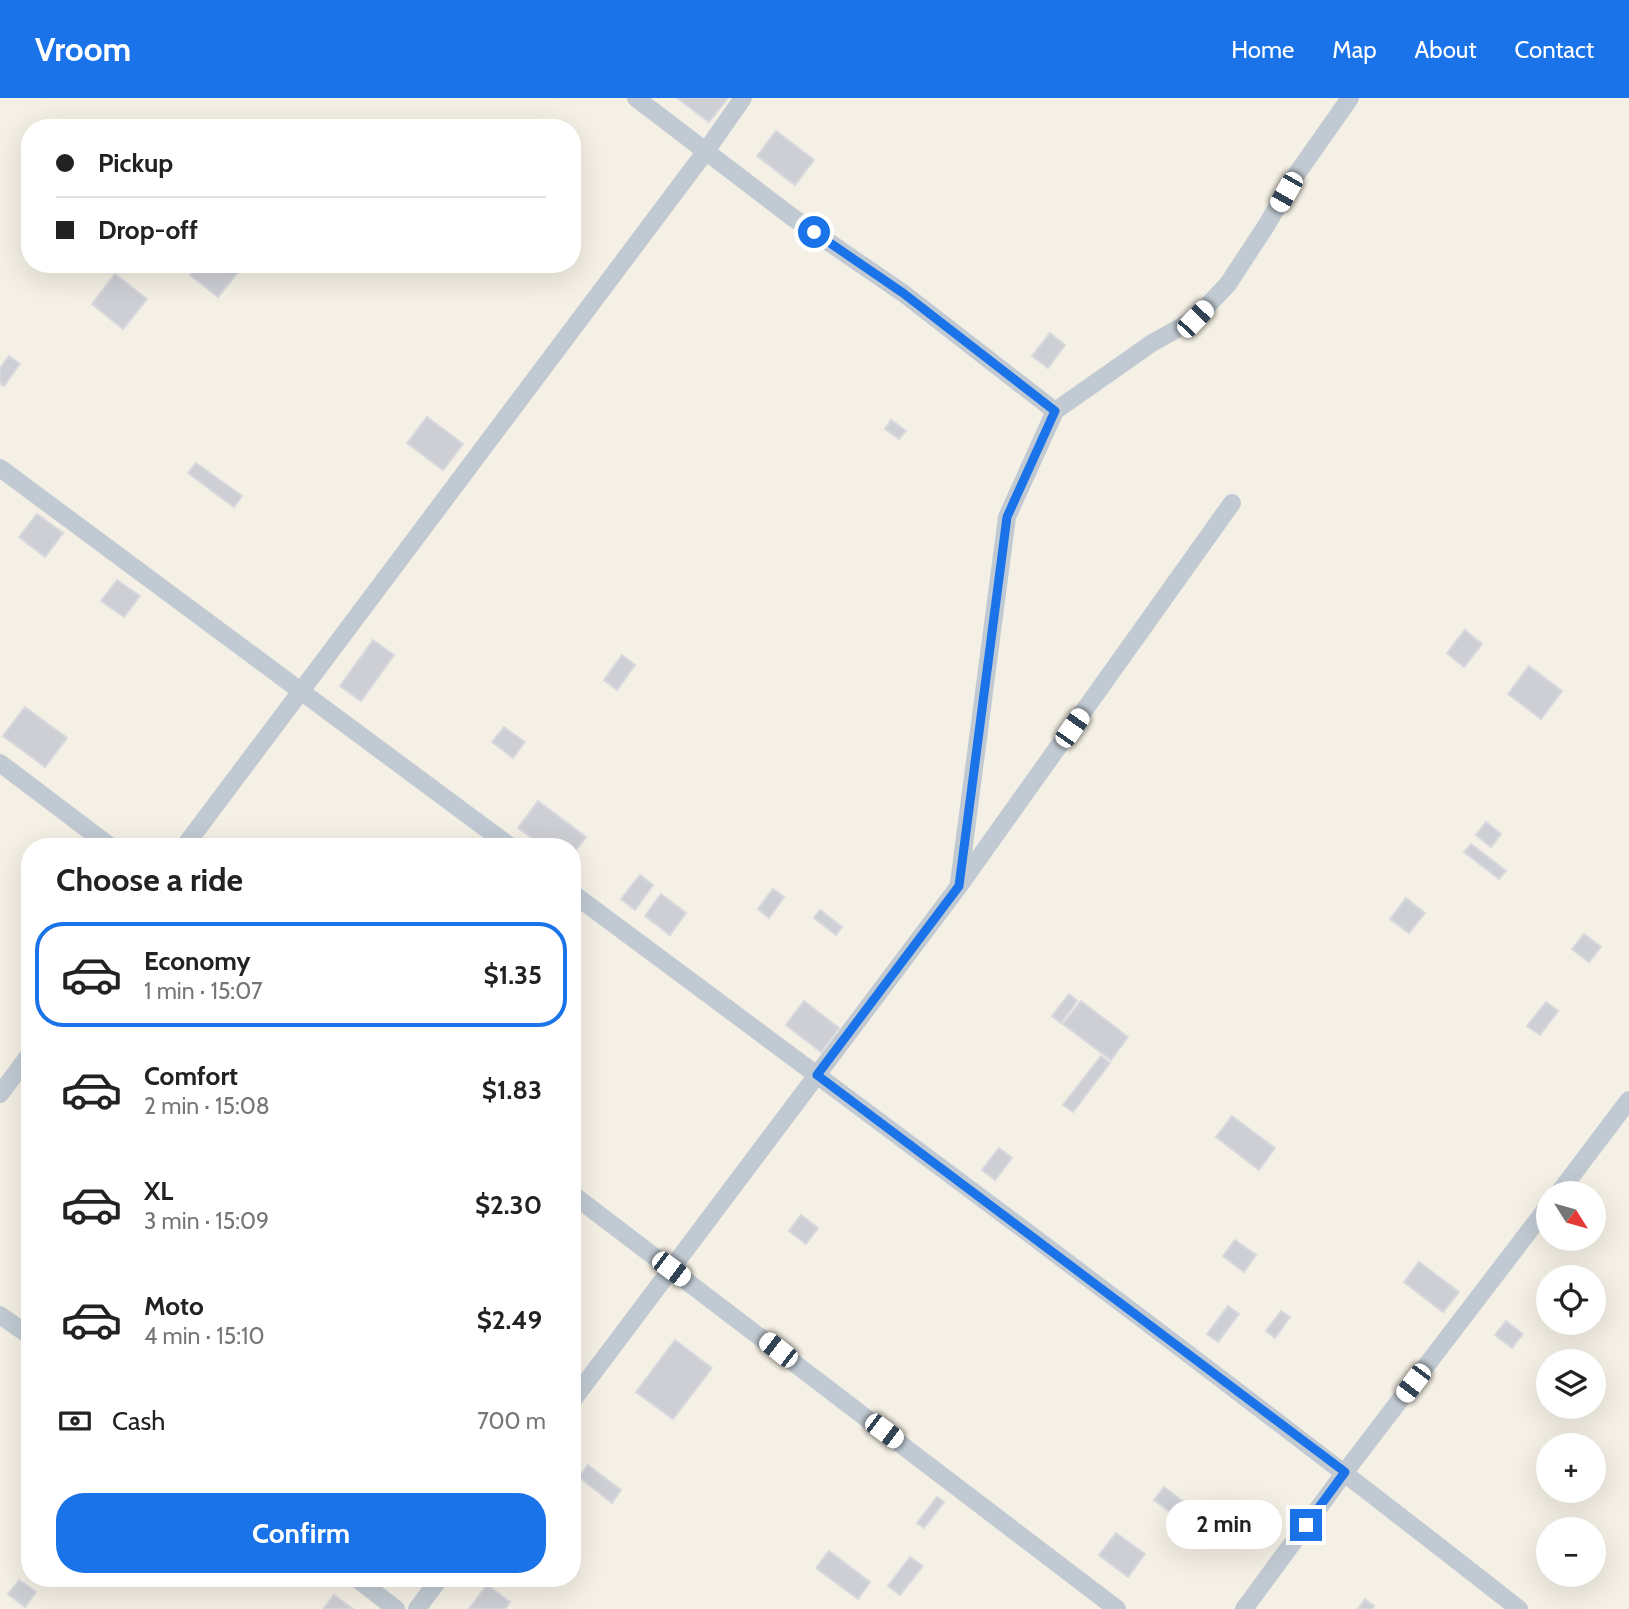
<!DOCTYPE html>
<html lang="en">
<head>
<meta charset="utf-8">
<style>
  :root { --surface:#fff; --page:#f6f6f6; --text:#222; --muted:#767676; --line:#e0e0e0; --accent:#1a73e8 }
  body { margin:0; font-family:Cabin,sans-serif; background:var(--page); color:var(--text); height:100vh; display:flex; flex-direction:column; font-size:26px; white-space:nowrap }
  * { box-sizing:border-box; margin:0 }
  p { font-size:23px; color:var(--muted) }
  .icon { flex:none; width:38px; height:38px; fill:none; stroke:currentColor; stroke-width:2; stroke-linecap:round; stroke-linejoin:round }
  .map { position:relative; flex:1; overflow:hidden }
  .side { position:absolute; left:21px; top:740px; width:560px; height:749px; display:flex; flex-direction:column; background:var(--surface); border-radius:28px; box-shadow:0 7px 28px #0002 }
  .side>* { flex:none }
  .guide { position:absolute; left:21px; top:21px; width:560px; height:154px; border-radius:28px; box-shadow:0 7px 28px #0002; display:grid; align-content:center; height:154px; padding:0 35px; background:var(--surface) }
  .needle { width:46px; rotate:127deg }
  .buttons { position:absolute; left:1536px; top:1083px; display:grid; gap:14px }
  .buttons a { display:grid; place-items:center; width:70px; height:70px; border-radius:50%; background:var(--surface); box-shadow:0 7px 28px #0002; font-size:35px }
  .end { position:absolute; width:32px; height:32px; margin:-16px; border:9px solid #1a73e8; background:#fff; box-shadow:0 0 0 4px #fff }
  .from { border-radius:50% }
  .bubble { position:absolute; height:49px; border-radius:24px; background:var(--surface); box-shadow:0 7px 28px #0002; font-size:23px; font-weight:700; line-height:49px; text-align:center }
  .car { position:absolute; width:21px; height:42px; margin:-21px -10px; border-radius:9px; box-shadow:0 0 5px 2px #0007; background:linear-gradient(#fff 24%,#345 0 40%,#fff 0 76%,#345 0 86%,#fff 0) }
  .guide b { display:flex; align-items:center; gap:24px; height:66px; font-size:26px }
  .guide b+b { border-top:2px solid var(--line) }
  .guide i { width:18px; height:18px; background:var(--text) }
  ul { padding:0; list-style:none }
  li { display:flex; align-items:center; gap:21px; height:105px; margin:0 14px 10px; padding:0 21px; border:4px solid transparent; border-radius:28px }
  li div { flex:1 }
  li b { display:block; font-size:26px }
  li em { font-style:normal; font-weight:700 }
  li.current { border-color:var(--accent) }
  li>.icon { width:63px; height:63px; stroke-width:1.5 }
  h2 { padding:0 35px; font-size:32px; line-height:84px }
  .pay { display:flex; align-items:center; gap:18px; height:77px; padding:0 35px; font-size:26px }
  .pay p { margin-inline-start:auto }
  .action { display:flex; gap:14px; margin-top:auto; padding:14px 35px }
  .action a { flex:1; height:80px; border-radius:28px; background:var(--accent); color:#fff; font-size:28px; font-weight:700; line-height:80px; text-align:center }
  header { display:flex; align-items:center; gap:42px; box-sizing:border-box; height:98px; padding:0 35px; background:var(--accent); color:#fff }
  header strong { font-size:33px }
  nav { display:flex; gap:38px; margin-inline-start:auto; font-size:24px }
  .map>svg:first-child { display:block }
  .sand { fill:#f5f0e5; fill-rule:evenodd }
  .building { fill:#cdcfd5; stroke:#d7d9de; stroke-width:2 }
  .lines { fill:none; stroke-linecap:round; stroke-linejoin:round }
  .street { stroke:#c1cad2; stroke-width:18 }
  .route { stroke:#1a73e8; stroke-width:9 }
</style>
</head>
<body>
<header>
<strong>Vroom</strong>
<nav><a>Home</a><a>Map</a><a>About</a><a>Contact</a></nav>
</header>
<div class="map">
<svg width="1629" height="1511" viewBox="0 0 1629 1511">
  <rect width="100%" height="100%" fill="#f5f3f3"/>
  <path class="sand" d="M0 0H1629V1511H0ZM30 30H572V166H30ZM30 749H572V1480H30ZM1549 1096H1594V1141H1549ZM1549 1180H1594V1225H1549ZM1549 1264H1594V1309H1549ZM1549 1348H1594V1393H1549ZM1549 1432H1594V1477H1549Z"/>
  <g class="building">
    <polygon points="677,0 725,0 727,1 709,24"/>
    <polygon points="776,33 814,62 795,87 757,58"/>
    <polygon points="198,166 232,166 240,172 218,199 190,177"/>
    <polygon points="115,176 147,201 123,231 92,206"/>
    <polygon points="1050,235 1065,247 1048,270 1032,258"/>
    <polygon points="9,258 20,266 4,288 0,285 0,270"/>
    <polygon points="427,319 463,346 443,372 407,345"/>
    <polygon points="891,322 906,333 899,341 885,331"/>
    <polygon points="196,365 242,398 234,409 188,375"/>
    <polygon points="37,416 63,435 45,459 19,439"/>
    <polygon points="117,482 140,498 124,519 101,503"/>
    <polygon points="1465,532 1482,546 1464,569 1447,555"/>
    <polygon points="373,542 394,557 361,603 340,588"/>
    <polygon points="622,557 635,567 617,592 604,582"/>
    <polygon points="1529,568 1562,593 1541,621 1508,596"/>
    <polygon points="25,609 67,640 45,669 3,638"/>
    <polygon points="504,629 525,644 513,660 492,644"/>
    <polygon points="538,703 586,739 572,757 572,749 544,749 518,730"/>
    <polygon points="1486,724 1501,736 1491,749 1476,737"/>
    <polygon points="1471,746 1506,773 1499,781 1464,754"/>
    <polygon points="640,777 653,787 635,812 621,801"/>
    <polygon points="773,791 784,799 769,820 758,811"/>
    <polygon points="661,796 686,815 670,837 645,818"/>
    <polygon points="1406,800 1425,815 1409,835 1390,821"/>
    <polygon points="820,812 842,829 836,837 814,820"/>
    <polygon points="1584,836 1601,849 1589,864 1572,851"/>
    <polygon points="1069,896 1077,903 1061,925 1052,918"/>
    <polygon points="804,903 839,930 821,954 786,927"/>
    <polygon points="1081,903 1128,939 1111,962 1063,926"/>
    <polygon points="1546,904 1558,913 1540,937 1527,928"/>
    <polygon points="1101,958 1110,965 1073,1014 1063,1007"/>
    <polygon points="1232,1018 1275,1050 1259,1072 1216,1039"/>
    <polygon points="999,1050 1012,1060 995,1082 982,1072"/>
    <polygon points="801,1117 818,1130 806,1146 789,1133"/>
    <polygon points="1235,1142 1256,1157 1244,1174 1223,1158"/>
    <polygon points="1419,1164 1459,1194 1443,1214 1404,1184"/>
    <polygon points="1228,1208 1239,1216 1218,1244 1207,1236"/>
    <polygon points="1281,1213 1290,1219 1275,1240 1266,1233"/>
    <polygon points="1506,1223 1523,1236 1512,1250 1495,1237"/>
    <polygon points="675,1242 712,1270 673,1321 636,1294"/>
    <polygon points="588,1367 621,1392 612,1405 579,1379"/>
    <polygon points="1164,1389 1184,1404 1174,1417 1154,1402"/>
    <polygon points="937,1399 944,1404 924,1430 917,1425"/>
    <polygon points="1116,1435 1145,1456 1128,1479 1099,1457"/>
    <polygon points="829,1453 870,1484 858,1501 816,1470"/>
    <polygon points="910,1459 923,1468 900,1497 888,1488"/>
    <polygon points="19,1482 36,1494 25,1509 8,1496"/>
    <polygon points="487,1487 510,1504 505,1511 469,1511"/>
    <polygon points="334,1497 353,1511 323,1511"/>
    <polygon points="1365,1501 1374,1508 1372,1511 1358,1511"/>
  </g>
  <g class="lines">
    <g class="street">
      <polyline points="636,0 792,119 903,195 1055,313"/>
      <polyline points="0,370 511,749"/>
      <polyline points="0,665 111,749"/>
      <polyline points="184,749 706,53 743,0"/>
      <polyline points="959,785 1007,419 1055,313 1152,245 1195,221 1228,186 1266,128 1296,77 1350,0"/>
      <path d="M572 795C890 1031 1208 1267 1519 1511"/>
      <polyline points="0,996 30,956"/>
      <polyline points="572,1096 1117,1511"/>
      <polyline points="1558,1096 1629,1002"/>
      <polyline points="0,1217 30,1238"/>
      <polyline points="572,1303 959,788 1232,405"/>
      <polyline points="356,1480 396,1511"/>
      <polyline points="417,1511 440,1480"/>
      <polyline points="1244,1511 1345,1374 1549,1107"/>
    </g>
  </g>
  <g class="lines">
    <polyline class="route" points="814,134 903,195 1055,313 1007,419 959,788 817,977 1345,1374 1306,1427"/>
  </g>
</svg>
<div class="buttons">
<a><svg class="needle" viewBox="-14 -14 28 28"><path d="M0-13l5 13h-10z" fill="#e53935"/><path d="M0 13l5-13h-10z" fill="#767676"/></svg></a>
<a><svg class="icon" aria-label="locate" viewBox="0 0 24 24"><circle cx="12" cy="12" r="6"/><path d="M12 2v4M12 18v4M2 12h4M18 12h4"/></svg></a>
<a><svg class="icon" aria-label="layers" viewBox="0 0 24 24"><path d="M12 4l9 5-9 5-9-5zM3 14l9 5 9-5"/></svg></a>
<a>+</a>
<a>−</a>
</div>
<i class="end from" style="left:814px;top:134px"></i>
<i class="end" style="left:1306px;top:1427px"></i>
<div class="bubble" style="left:1166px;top:1402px;width:116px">2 min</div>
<i class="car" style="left:1286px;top:94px;rotate:210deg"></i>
<i class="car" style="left:1195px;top:221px;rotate:44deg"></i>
<i class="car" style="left:1072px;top:630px;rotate:35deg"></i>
<i class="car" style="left:671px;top:1171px;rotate:127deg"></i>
<i class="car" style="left:778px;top:1252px;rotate:308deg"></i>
<i class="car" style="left:1413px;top:1285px;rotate:217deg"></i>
<i class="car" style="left:884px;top:1333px;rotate:127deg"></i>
<div class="guide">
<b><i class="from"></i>Pickup</b>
<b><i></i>Drop-off</b>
</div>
<section class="side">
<h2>Choose a ride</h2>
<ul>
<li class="current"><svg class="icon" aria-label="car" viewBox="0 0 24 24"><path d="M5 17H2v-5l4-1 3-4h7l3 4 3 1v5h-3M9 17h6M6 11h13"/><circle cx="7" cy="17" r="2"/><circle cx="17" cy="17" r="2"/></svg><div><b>Economy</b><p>1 min · 15:07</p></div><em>$1.35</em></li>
<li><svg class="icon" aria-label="car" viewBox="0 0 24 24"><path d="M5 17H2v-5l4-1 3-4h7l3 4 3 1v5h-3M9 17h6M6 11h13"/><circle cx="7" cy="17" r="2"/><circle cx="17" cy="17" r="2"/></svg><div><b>Comfort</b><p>2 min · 15:08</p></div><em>$1.83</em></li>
<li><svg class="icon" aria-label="car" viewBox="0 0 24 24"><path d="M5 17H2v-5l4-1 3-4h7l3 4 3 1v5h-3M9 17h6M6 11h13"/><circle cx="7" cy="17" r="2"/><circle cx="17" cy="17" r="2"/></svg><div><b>XL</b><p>3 min · 15:09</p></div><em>$2.30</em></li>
<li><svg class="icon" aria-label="car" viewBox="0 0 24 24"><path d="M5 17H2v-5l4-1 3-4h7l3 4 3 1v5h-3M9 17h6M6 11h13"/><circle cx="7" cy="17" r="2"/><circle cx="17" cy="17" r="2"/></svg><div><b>Moto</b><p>4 min · 15:10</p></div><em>$2.49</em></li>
</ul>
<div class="pay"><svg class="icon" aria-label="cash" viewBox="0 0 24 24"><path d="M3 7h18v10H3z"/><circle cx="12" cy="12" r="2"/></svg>Cash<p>700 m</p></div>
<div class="action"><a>Confirm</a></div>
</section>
</div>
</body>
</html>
